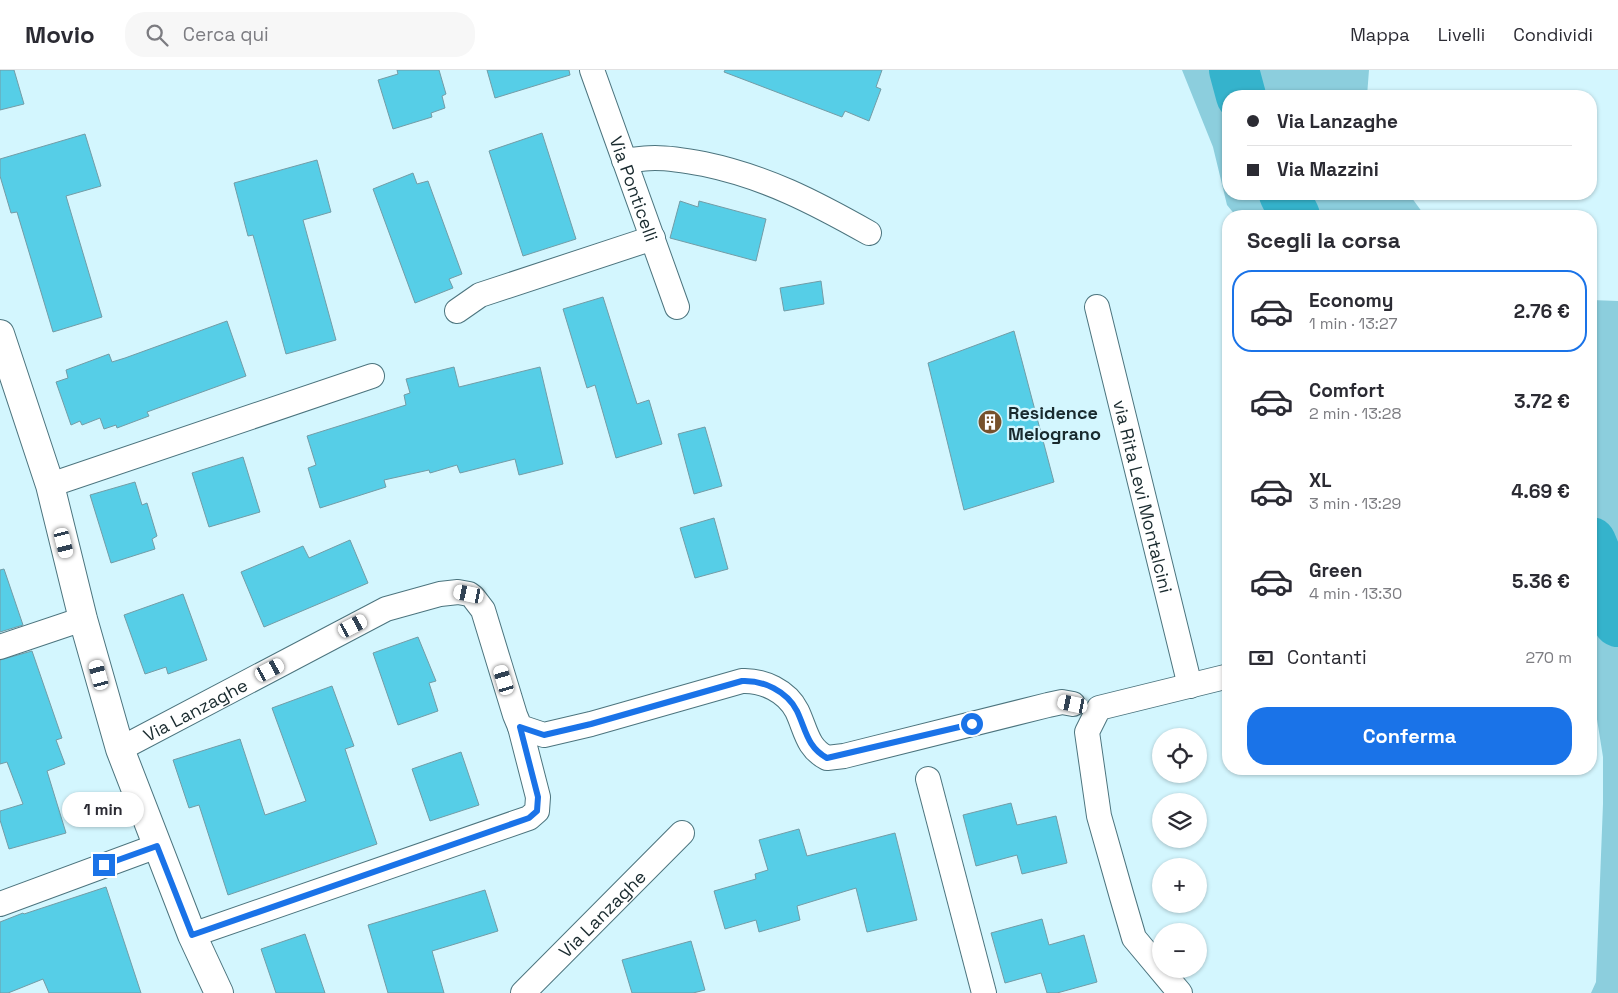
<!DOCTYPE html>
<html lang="it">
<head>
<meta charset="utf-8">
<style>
  :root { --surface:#fff; --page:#f7f7f7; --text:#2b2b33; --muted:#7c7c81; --line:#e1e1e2; --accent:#1a73e8 }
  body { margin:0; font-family:"Space Grotesk",sans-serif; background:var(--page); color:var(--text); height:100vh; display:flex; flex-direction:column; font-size:19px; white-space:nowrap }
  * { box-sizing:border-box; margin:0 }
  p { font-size:16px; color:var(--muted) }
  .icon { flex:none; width:28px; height:28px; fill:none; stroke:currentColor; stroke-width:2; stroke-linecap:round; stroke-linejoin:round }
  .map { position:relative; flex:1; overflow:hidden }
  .details { position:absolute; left:1222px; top:140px; width:375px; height:565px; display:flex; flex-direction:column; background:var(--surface); border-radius:20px; box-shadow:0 1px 4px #0004 }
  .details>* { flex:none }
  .top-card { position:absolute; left:1222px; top:20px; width:375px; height:110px; border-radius:20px; box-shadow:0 1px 4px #0004; display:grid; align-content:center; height:110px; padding:0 25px; background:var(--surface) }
  .buttons { position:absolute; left:1152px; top:658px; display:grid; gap:10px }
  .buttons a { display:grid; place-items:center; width:55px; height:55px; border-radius:50%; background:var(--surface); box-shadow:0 1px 4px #0004; font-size:25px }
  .end { position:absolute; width:22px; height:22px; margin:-11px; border:6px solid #1a73e8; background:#fff; box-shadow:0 0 0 2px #fff }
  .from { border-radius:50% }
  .bubble { position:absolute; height:35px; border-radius:18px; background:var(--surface); box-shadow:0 1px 4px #0004; font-size:16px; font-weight:700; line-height:35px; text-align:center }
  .car { position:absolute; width:15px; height:30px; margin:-15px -8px; border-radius:6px; box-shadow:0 0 4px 1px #0007; background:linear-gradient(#fff 24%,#345 0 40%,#fff 0 76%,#345 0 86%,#fff 0) }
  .top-card b { display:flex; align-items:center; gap:18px; height:48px; font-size:19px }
  .top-card b+b { border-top:1px solid var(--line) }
  .top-card i { width:12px; height:12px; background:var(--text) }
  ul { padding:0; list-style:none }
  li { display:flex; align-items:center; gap:15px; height:82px; margin:0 10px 8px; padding:0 15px; border:2px solid transparent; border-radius:20px }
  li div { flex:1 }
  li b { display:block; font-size:19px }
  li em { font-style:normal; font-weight:700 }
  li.current { border-color:var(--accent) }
  li>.icon { width:45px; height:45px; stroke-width:1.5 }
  h2 { padding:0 25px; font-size:22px; line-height:60px }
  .pay { display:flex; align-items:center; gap:12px; height:55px; padding:0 25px; font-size:19px }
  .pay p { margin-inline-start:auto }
  .cta { display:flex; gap:10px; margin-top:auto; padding:10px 25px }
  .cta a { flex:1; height:58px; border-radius:20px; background:var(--accent); color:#fff; font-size:20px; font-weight:700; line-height:58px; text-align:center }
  header { display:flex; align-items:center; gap:30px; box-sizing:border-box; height:70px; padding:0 25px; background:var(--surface); border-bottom:1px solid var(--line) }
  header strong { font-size:24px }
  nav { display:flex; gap:28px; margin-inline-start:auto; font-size:18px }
  .search { width:350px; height:45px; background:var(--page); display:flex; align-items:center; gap:12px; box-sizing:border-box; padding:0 18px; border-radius:20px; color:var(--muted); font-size:19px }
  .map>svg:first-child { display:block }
  .green { fill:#8ccedd }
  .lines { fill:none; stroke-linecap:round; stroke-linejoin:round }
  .river { stroke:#35b3cc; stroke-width:50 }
  .building { fill:#56cee7; stroke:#739ca6 }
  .minor-casing { stroke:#4c747e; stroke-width:26 }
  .tertiary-casing { stroke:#4c747e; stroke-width:30 }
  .minor { stroke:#fff; stroke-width:24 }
  .tertiary { stroke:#fff; stroke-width:28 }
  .route { stroke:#1a73e8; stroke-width:6 }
  .labels { text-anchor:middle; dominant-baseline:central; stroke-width:4.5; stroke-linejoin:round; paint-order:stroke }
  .street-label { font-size:18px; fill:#192a2e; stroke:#d3f6fe }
  .poi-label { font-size:18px; font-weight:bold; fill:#192a2e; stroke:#d3f6fe; text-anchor:start }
</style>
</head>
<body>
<header>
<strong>Movio</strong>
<div class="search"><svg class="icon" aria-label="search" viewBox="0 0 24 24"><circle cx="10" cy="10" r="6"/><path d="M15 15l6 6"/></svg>Cerca qui</div>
<nav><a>Mappa</a><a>Livelli</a><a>Condividi</a></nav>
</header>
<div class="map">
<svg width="1618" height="923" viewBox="0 0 1618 923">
  <rect width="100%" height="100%" fill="#d3f6fe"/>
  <g class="green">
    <polygon points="1182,0 1369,0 1367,26 1229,26 1229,124 1409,124 1425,146 1236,146 1227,135 1213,77"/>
    <polygon points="1591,230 1618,231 1618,923 1591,923 1596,912 1603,734 1603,687 1596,643 1597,621 1591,607"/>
  </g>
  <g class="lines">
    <g class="river">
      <polyline points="1234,0 1241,26"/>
      <polyline points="1284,124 1295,146"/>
      <polyline points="1591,472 1615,529 1618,552"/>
    </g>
  </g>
  <g class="building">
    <polygon points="0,0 14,0 24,34 0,40"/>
    <polygon points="397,0 439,0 446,24 442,26 445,38 431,43 432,47 393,59 378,10 398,4"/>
    <polygon points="487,0 569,0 570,5 495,28"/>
    <polygon points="725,0 882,0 876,17 881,19 869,51 845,41 842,47 724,2"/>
    <polygon points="542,63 576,169 523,186 489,81"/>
    <polygon points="85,64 101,116 66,126 102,247 53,262 17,142 11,143 0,106 0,89"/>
    <polygon points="317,90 331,142 303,150 336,270 286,284 253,165 248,166 234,113"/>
    <polygon points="413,103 417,114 428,111 462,204 449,209 453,218 415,233 373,119"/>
    <polygon points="680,131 698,137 699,131 766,149 756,191 670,168"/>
    <polygon points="821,211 824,234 784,241 780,218"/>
    <polygon points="603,227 637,334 649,330 662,374 616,388 595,315 587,318 563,239"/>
    <polygon points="227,251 246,306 147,342 149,346 117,358 116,355 104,359 100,348 82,355 80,351 71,355 56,312 68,308 66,300 109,284 112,292 125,288"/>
    <polygon points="1014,261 1054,412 964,440 928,293"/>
    <polygon points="454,297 459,317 540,297 563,394 519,405 515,389 460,403 457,395 430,403 429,400 384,410 386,417 320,438 308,398 316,395 307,366 406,335 404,325 410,323 406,309"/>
    <polygon points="705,357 722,416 694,424 678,364"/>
    <polygon points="243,387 260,442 209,457 192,403"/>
    <polygon points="135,412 142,435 147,433 157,466 152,469 155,479 111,493 90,425"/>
    <polygon points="714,448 728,499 695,508 680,458"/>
    <polygon points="350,470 368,513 264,557 241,502 303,476 309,488"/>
    <polygon points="4,499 23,555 0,562 0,500"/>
    <polygon points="183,524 207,590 168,604 166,597 145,604 124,545"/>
    <polygon points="418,567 436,611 429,613 438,641 398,655 373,583"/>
    <polygon points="32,581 62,668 56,670 65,694 47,701 66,763 9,779 0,750 0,741 23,734 7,692 0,694 0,590"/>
    <polygon points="332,616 354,676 345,679 377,774 228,825 199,735 189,738 173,690 240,669 265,745 306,731 272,638"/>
    <polygon points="461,682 479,735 430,751 412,699"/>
    <polygon points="1011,733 1017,755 1056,746 1067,793 1022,804 1017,785 976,796 963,745"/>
    <polygon points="799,759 807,786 895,763 917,850 867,862 856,818 797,836 800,850 759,862 756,850 725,859 714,821 756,809 755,804 768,800 759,770"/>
    <polygon points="106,817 141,923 49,923 43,909 8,923 0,923 0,852 23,843 24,844"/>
    <polygon points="485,820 498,861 432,881 444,923 388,923 368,855"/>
    <polygon points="1042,849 1049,875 1084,865 1097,912 1057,923 1047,923 1041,903 1005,913 991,863"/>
    <polygon points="305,864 325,923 276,923 261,879"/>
    <polygon points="691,871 705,920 693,923 632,923 622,890"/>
  </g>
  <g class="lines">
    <defs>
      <g id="minor">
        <path id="s1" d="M592 0 677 237"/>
        <path d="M624 90C635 90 645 88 655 88 671 88 688 91 704 94 766 107 814 132 869 163"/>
        <path id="s2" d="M1097 237 1190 616"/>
        <polyline points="457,241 480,225 653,168"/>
        <polyline points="50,415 372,306"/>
        <polyline points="0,577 83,549"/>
        <path id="s3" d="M120 679 386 539 440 524 458 522 469 524 473 527 483 540 515 645 520 657 544 665 591 654 742 611C763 610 787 621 797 641 806 660 807 678 827 688L844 686 1048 635 1062 632 1073 634"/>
        <polyline points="928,709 984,923"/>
        <polyline points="0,834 157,776"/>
        <polyline points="192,865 529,748 537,741 538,727 520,657"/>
        <path id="s4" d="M523 923 682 763"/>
        <polyline points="1180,923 1134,868 1122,827 1099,746 1087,662 1099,638 1229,606"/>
      </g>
      <polyline id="tertiary" points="0,264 50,415 83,549 120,679 192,865 219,923"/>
    </defs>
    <use href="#minor" class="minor-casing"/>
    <use href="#tertiary" class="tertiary-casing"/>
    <use href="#minor" class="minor"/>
    <use href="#tertiary" class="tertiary"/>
  </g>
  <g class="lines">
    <path class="route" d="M104 795 157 776 192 865 529 748 537 741 538 727 520 657 544 665 591 654 742 611C763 610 787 621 797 641 806 660 807 677 827 688L972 654"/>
  </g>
  <defs>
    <symbol id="building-disc" viewBox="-11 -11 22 22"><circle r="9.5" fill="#76512c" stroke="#d3f6fe"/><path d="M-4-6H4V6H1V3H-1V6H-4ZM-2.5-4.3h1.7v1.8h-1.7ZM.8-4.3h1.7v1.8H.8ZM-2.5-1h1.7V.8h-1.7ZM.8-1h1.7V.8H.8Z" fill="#fff"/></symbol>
  </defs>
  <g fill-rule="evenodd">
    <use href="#building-disc" x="976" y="338" width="28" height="28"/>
  </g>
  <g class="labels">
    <g class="street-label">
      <text stroke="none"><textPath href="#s1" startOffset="126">Via Ponticelli</textPath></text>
      <text stroke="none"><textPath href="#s2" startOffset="195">via Rita Levi Montalcini</textPath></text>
      <text stroke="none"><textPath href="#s3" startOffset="85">Via Lanzaghe</textPath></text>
      <text stroke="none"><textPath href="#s4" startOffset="112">Via Lanzaghe</textPath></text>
    </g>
    <g class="poi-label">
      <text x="1008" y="342">Residence<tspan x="1008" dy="21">Melograno</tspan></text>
    </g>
  </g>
</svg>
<div class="buttons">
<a><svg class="icon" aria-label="locate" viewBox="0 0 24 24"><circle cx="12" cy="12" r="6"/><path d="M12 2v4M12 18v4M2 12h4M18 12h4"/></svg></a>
<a><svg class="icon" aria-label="layers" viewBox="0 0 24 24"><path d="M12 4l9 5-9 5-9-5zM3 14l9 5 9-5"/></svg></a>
<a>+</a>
<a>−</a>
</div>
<i class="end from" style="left:972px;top:654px"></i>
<i class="end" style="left:104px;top:795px"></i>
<div class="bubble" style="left:62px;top:722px;width:82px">1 min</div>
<i class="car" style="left:64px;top:473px;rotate:166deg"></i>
<i class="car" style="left:469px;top:524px;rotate:282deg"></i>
<i class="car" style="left:353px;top:556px;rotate:62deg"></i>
<i class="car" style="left:270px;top:600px;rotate:62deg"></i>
<i class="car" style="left:99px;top:605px;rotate:345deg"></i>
<i class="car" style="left:504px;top:610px;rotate:343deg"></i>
<i class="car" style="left:1073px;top:634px;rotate:282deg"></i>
<div class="top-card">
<b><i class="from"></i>Via Lanzaghe</b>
<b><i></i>Via Mazzini</b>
</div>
<section class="details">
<h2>Scegli la corsa</h2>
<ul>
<li class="current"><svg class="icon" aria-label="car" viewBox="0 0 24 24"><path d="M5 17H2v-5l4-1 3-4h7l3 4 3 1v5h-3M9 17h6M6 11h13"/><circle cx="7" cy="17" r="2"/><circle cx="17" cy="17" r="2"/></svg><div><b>Economy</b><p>1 min · 13:27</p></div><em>2.76 €</em></li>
<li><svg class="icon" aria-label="car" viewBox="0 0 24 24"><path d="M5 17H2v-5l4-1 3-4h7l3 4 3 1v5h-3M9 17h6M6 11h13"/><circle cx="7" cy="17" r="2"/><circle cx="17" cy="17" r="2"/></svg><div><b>Comfort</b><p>2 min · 13:28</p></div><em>3.72 €</em></li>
<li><svg class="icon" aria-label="car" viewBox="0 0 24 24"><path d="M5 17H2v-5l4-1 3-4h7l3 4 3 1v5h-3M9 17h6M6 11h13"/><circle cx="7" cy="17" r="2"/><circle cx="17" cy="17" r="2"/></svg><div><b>XL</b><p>3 min · 13:29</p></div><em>4.69 €</em></li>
<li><svg class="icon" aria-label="car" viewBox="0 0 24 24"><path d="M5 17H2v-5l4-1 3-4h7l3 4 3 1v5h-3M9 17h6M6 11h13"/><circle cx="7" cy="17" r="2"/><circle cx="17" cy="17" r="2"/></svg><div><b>Green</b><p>4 min · 13:30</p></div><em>5.36 €</em></li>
</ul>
<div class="pay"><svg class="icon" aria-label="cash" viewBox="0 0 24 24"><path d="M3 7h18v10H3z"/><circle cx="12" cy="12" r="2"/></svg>Contanti<p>270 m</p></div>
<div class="cta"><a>Conferma</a></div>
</section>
</div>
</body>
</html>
